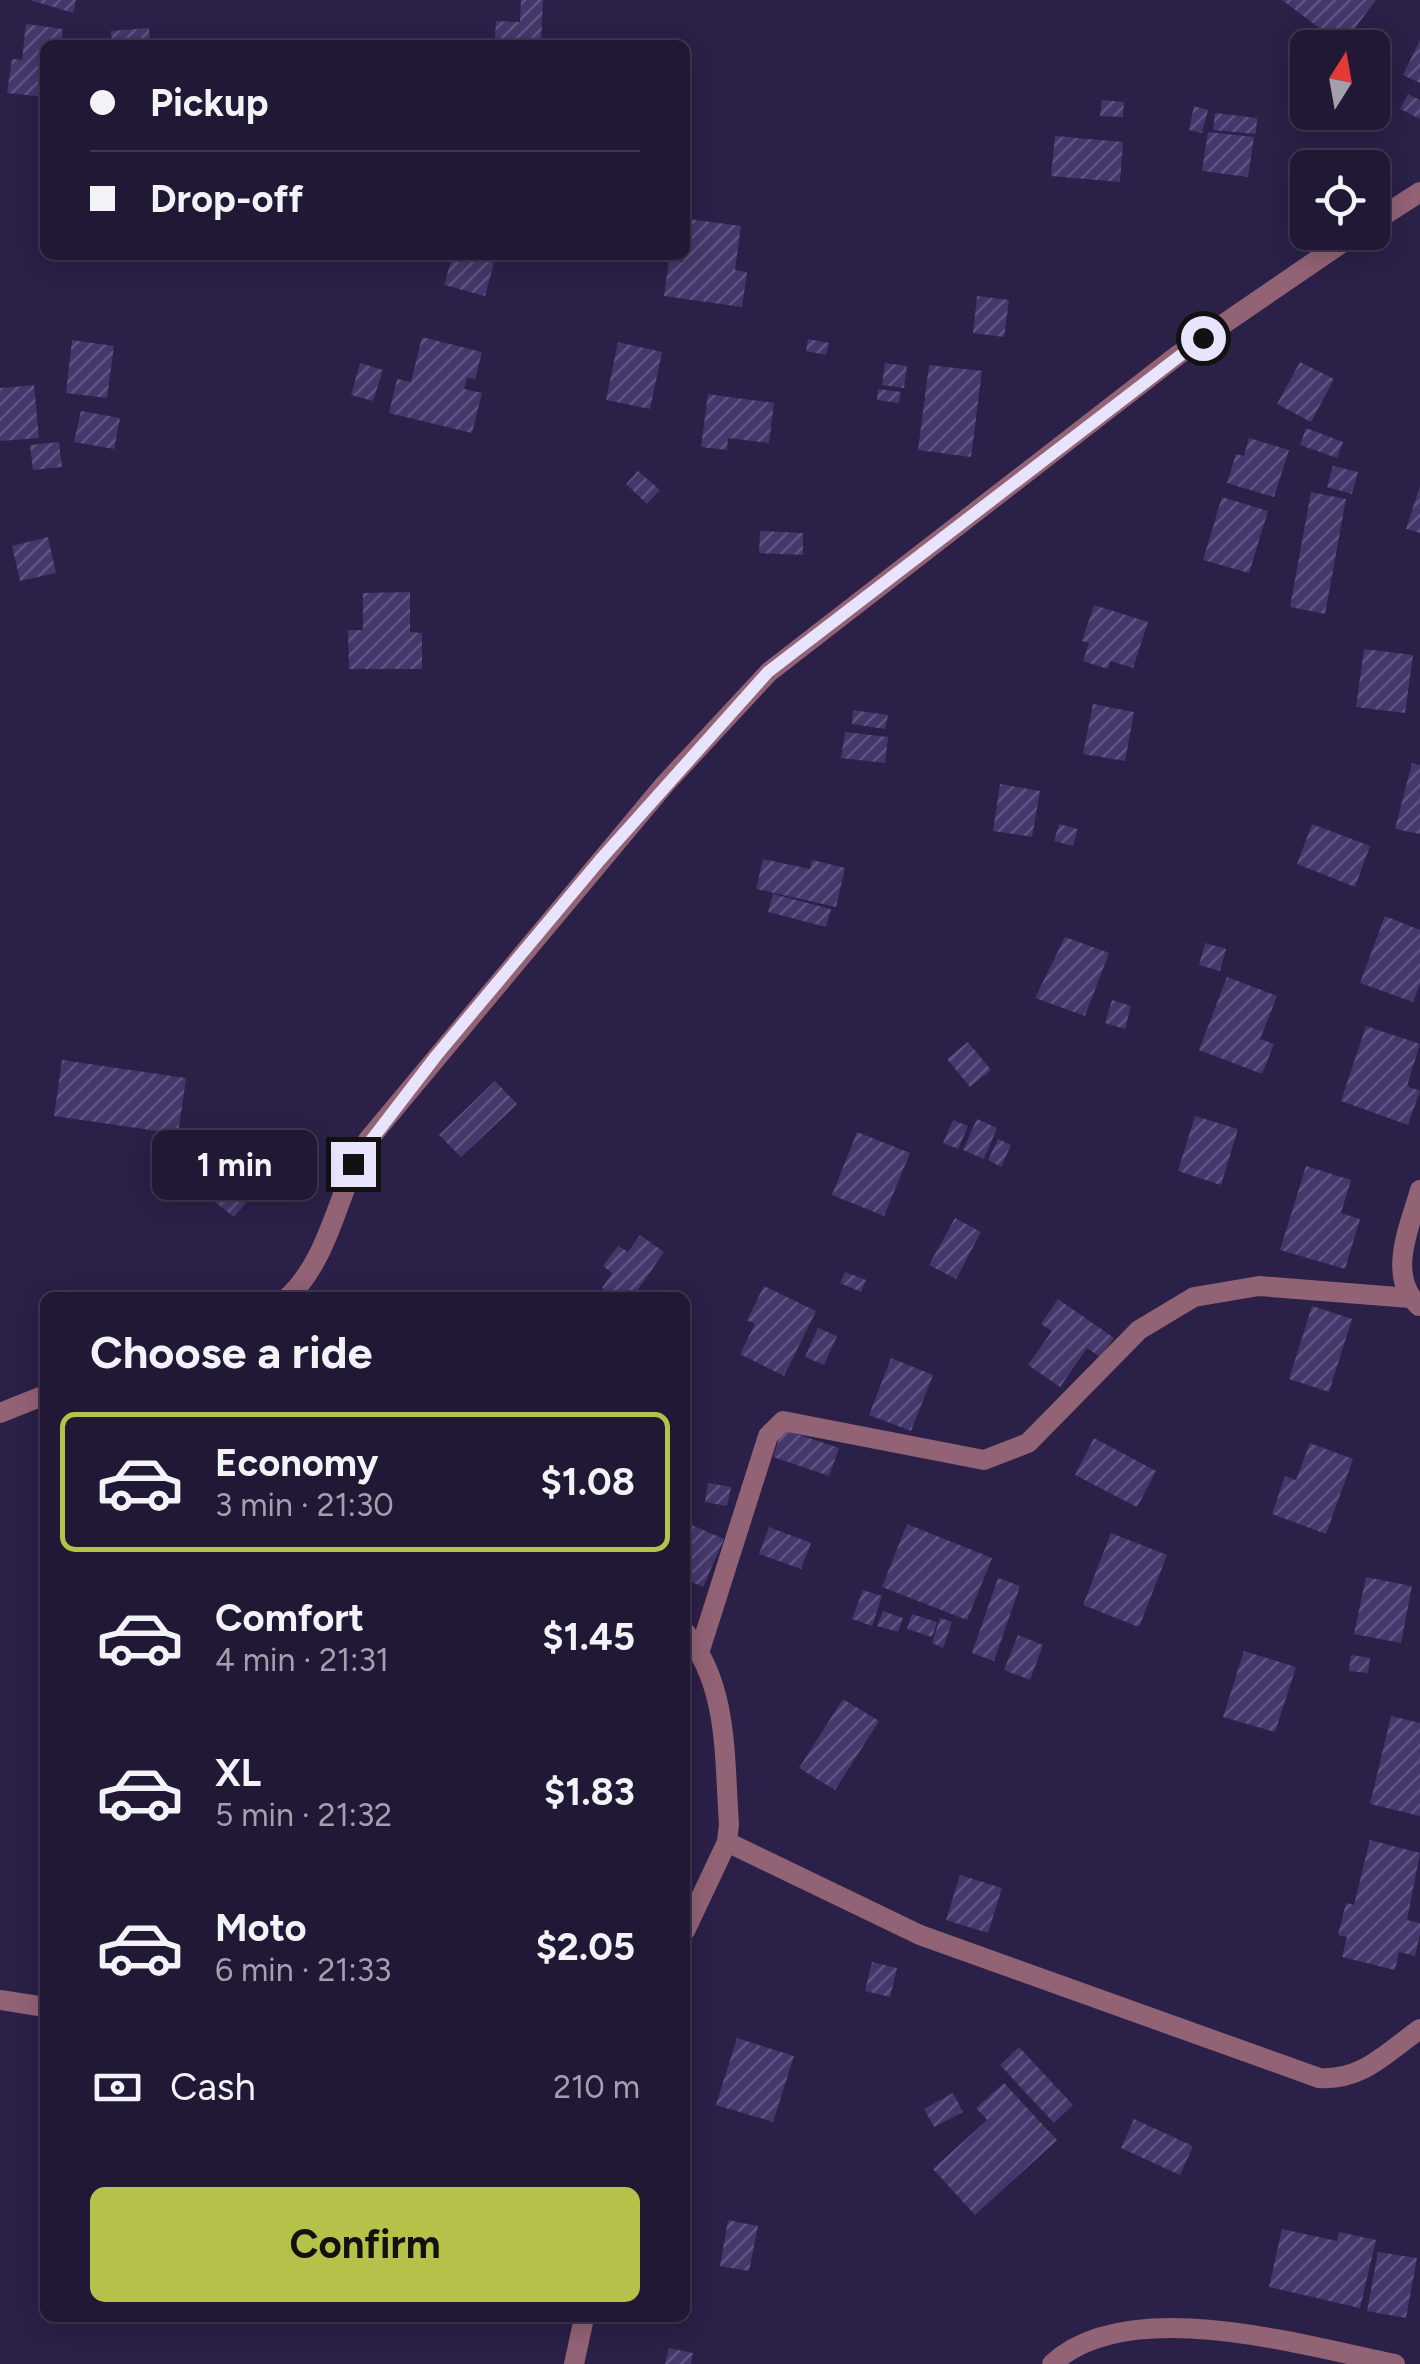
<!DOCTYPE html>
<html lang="en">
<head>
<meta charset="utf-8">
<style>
  :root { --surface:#201835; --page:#2d2541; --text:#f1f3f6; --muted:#a2a0ad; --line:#3d3750; --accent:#b6c149 }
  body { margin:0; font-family:Figtree,sans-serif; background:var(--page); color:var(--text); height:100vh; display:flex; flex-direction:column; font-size:38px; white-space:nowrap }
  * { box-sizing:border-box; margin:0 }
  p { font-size:32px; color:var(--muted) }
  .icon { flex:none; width:55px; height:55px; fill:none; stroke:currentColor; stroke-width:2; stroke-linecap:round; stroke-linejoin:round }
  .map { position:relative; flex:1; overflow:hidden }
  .panel { position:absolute; left:40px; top:1292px; width:650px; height:1030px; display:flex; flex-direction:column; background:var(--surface); border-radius:15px; box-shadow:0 5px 25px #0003,0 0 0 2px var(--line) }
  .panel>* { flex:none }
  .top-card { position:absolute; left:40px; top:40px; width:650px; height:220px; border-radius:15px; box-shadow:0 5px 25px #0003,0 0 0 2px var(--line); display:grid; align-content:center; height:220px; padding:0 50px; background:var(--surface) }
  .needle { width:65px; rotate:11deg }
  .buttons { position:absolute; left:1290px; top:30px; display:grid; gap:20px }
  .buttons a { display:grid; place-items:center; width:100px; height:100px; border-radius:15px; background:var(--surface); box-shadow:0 5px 25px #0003,0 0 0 2px var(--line); font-size:50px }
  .end { position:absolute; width:45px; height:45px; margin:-22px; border:12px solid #e9e4fe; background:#111; box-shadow:0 0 0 5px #111 }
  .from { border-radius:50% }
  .bubble { position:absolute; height:70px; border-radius:15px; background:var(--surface); box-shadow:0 5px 25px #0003,0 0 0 2px var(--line); font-size:32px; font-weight:700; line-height:70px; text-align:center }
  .top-card b { display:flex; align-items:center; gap:35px; height:95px; font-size:38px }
  .top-card b+b { border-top:2px solid var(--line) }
  .top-card i { width:25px; height:25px; background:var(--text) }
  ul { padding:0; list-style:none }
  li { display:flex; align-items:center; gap:30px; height:140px; margin:0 20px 15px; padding:0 30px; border:5px solid transparent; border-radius:15px }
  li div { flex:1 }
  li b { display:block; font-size:38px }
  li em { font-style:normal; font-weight:700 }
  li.on { border-color:var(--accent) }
  li>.icon { width:90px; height:90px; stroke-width:1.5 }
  h2 { padding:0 50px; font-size:45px; line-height:120px }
  .pay { display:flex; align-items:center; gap:25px; height:110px; padding:0 50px; font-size:38px }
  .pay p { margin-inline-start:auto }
  .action { display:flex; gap:20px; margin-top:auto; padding:20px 50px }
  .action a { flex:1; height:115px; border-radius:15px; background:var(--accent); color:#111; font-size:40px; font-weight:700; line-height:115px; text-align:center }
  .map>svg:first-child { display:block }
  .building { fill:url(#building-hatch) }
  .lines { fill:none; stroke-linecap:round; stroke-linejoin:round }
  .minor { stroke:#926275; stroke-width:20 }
  .route { stroke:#e9e4fe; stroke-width:12 }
</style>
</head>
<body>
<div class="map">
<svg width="1420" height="2364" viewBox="0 0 1420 2364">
  <defs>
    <pattern id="building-hatch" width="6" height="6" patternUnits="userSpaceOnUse" patternTransform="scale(2.5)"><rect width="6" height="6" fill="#45376b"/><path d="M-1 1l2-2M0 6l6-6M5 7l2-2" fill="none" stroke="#605481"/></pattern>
  </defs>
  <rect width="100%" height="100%" fill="#2b2047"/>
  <g class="building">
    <polygon points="30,0 76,0 73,13"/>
    <polygon points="521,0 543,0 541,42 495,39 496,21 520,22"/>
    <polygon points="1282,0 1376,0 1342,45"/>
    <polygon points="26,24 63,29 61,45 45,45 45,97 7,93 12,59 22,60"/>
    <polygon points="149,28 150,45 112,45 111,31"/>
    <polygon points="1420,40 1420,83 1403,75"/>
    <polygon points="1408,94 1420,100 1420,119 1400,109"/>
    <polygon points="1102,100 1124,102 1123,117 1100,116"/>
    <polygon points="1194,106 1208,110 1202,133 1189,130"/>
    <polygon points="1215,113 1257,118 1256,134 1213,130"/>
    <polygon points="1208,132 1254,137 1248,177 1202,171"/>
    <polygon points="1055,136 1123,142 1120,182 1051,176"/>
    <polygon points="689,219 741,226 735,270 747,272 742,307 664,296 669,260 683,262"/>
    <polygon points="453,255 496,255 485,296 444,285"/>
    <polygon points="977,296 1009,300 1004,337 973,333"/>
    <polygon points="422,337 482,352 475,379 467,378 464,389 482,393 472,433 389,413 397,379 411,382"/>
    <polygon points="808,339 829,343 826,355 806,351"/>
    <polygon points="72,340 114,346 107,398 66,393"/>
    <polygon points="618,342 662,352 650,409 606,400"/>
    <polygon points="1300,362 1334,379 1311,422 1277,404"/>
    <polygon points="360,363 383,370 373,401 351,395"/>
    <polygon points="885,363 907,366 904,388 882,385"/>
    <polygon points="929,365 982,371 971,457 918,450"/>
    <polygon points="34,385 39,438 0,441 0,388"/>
    <polygon points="878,389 901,392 899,403 877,400"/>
    <polygon points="708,394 774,403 769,443 728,438 727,450 701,447"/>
    <polygon points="81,411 120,418 114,449 74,442"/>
    <polygon points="1306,428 1343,442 1337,458 1300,445"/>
    <polygon points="1249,438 1289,450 1274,497 1227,483 1236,454 1244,456"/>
    <polygon points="59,442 62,467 33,470 30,445"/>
    <polygon points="1333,466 1358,472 1352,494 1327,487"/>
    <polygon points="638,471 660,490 647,504 626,484"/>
    <polygon points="1420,486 1420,533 1406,529"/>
    <polygon points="1311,492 1346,499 1325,614 1290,607"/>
    <polygon points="1222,497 1268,511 1249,573 1203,560"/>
    <polygon points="760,531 803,533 803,555 759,553"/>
    <polygon points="48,537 56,573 20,581 12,546"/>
    <polygon points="410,592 410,632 422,633 422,669 349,669 348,630 363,630 363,593"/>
    <polygon points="1094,605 1148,622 1133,668 1110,661 1108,669 1083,661 1089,643 1082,641"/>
    <polygon points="1364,649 1413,655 1405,713 1356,707"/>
    <polygon points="1093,704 1134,712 1125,761 1083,754"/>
    <polygon points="853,710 888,715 885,729 852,724"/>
    <polygon points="845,732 888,737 885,763 841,758"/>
    <polygon points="1412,763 1420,765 1420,834 1395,829"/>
    <polygon points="1000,784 1040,791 1032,837 993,831"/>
    <polygon points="1059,824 1078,829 1073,846 1054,841"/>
    <polygon points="1312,824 1370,846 1355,887 1297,864"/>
    <polygon points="763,859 810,869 812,860 845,868 836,907 756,889"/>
    <polygon points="773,894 831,909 826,927 768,912"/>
    <polygon points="1385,916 1420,930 1420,984 1413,1002 1360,983"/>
    <polygon points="1065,937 1109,953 1085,1016 1035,998"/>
    <polygon points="1205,943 1226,949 1220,971 1199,965"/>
    <polygon points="1227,977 1277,996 1260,1039 1274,1044 1262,1074 1199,1050"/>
    <polygon points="1112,1000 1131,1006 1125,1029 1105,1023"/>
    <polygon points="1366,1026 1420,1044 1407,1086 1420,1091 1408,1125 1341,1101"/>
    <polygon points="968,1042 991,1070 970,1087 947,1059"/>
    <polygon points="62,1060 186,1078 178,1134 54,1116"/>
    <polygon points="495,1081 517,1104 461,1157 439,1135"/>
    <polygon points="1195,1116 1238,1129 1221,1185 1178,1171"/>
    <polygon points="977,1119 997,1128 984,1159 963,1150"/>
    <polygon points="953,1120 968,1126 958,1149 943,1143"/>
    <polygon points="857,1132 910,1153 884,1216 832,1195"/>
    <polygon points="998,1139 1011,1145 1001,1167 988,1160"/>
    <polygon points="1306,1166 1351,1180 1341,1213 1360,1219 1345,1269 1280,1250"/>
    <polygon points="225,1174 252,1196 234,1217 207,1196"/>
    <polygon points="955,1218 981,1232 956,1279 929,1265"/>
    <polygon points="640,1235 664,1252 632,1298 615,1298 602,1288 612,1273 603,1266 618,1246 628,1252"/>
    <polygon points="845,1272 866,1280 861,1292 840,1283"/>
    <polygon points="764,1286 816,1311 784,1376 740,1354 755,1324 747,1320"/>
    <polygon points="1058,1299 1114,1338 1100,1357 1087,1348 1060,1387 1028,1365 1052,1331 1041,1324"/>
    <polygon points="1312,1306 1352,1319 1329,1392 1289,1379"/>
    <polygon points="818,1328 837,1336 824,1365 805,1357"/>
    <polygon points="891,1358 933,1375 911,1431 869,1415"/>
    <polygon points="782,1429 839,1448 829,1476 773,1457"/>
    <polygon points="1094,1438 1156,1471 1137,1507 1075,1475"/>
    <polygon points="1310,1443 1353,1459 1326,1534 1272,1514 1285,1476 1296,1480"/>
    <polygon points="708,1483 731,1487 727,1506 705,1502"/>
    <polygon points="685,1522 724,1539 703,1587 685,1579"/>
    <polygon points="907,1524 992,1558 967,1620 882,1587"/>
    <polygon points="769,1527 811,1543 801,1569 759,1554"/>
    <polygon points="1111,1533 1167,1555 1139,1627 1083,1605"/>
    <polygon points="1366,1577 1412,1586 1401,1643 1354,1634"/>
    <polygon points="998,1578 1020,1586 994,1661 972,1653"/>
    <polygon points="863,1590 882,1596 872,1626 852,1619"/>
    <polygon points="883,1611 903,1618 898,1632 877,1626"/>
    <polygon points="912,1614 937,1622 932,1637 907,1629"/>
    <polygon points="940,1618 952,1622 943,1648 932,1643"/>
    <polygon points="1018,1635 1043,1645 1030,1680 1004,1670"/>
    <polygon points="1244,1651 1296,1667 1275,1732 1223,1717"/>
    <polygon points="1351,1655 1370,1658 1368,1673 1349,1671"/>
    <polygon points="843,1699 879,1721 835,1790 799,1768"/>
    <polygon points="1391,1716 1420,1723 1420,1816 1370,1804"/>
    <polygon points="1370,1840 1420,1853 1407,1920 1420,1923 1420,1934 1415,1956 1399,1952 1395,1970 1342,1957 1347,1937 1338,1935 1346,1903 1354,1905"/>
    <polygon points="960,1875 1002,1888 988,1933 946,1920"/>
    <polygon points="872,1962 897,1968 890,1997 865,1991"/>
    <polygon points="737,2038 794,2056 773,2122 716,2105"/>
    <polygon points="1019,2047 1073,2105 1054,2123 1000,2065"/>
    <polygon points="1004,2083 1057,2140 975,2215 933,2169 987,2120 976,2108"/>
    <polygon points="953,2093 963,2112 934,2127 924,2109"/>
    <polygon points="1134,2119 1193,2146 1180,2175 1121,2148"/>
    <polygon points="728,2220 758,2226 749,2271 720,2266"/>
    <polygon points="1282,2229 1337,2241 1339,2232 1376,2240 1360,2308 1269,2287"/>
    <polygon points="1378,2252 1417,2258 1406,2318 1367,2311"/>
    <polygon points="669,2348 693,2353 691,2364 665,2364"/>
  </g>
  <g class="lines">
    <g class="minor">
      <polyline points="1372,223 1420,192"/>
      <path d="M287 1298C331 1258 337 1190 368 1140L665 784 769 672 1178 355 1358 232"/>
      <path d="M1419 1306C1386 1276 1410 1226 1420 1190"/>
      <polyline points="0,1413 45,1395"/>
      <path d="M685 1632C729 1686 724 1757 729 1824L727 1842 685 1931"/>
      <polyline points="700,1650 768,1436 783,1421 984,1460 1028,1443 1139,1330 1194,1297 1259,1286 1410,1298"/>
      <path d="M727 1842 920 1935 1319 2078C1362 2081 1386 2053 1420 2029"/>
      <polyline points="0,2000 45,2007"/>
      <polyline points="574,2364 584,2318"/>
      <path d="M1052 2364C1128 2293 1303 2346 1395 2364"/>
    </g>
  </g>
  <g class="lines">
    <polyline class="route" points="353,1164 436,1056 600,860 768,672 1203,338"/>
  </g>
</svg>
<div class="buttons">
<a><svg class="needle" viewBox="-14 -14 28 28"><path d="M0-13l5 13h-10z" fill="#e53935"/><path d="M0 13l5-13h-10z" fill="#a2a0ad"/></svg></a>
<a><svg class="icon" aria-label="locate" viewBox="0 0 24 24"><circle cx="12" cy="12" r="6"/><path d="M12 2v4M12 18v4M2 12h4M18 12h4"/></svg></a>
</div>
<i class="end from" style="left:1203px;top:338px"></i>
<i class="end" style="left:353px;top:1164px"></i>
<div class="bubble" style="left:152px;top:1130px;width:165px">1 min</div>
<div class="top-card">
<b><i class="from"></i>Pickup</b>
<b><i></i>Drop-off</b>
</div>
<section class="panel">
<h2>Choose a ride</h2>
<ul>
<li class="on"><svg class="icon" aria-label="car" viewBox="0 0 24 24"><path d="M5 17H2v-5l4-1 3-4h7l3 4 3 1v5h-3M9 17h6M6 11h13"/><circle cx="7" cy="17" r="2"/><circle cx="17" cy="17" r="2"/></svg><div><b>Economy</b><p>3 min · 21:30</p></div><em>$1.08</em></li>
<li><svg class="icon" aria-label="car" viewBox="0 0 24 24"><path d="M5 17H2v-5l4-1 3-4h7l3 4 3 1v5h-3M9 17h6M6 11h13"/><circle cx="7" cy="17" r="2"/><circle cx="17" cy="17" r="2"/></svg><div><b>Comfort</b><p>4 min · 21:31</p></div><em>$1.45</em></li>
<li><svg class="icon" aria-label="car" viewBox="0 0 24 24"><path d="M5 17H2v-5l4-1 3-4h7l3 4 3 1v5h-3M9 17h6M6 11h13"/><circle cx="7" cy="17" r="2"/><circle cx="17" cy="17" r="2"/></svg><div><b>XL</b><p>5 min · 21:32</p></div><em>$1.83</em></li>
<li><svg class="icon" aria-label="car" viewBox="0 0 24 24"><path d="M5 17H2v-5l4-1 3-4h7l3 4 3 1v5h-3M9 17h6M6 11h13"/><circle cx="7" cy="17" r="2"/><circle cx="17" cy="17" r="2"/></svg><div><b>Moto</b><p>6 min · 21:33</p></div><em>$2.05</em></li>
</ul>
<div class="pay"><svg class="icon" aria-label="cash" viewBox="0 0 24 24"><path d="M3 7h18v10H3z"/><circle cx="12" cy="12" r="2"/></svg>Cash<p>210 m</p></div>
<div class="action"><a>Confirm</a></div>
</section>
</div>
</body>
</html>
